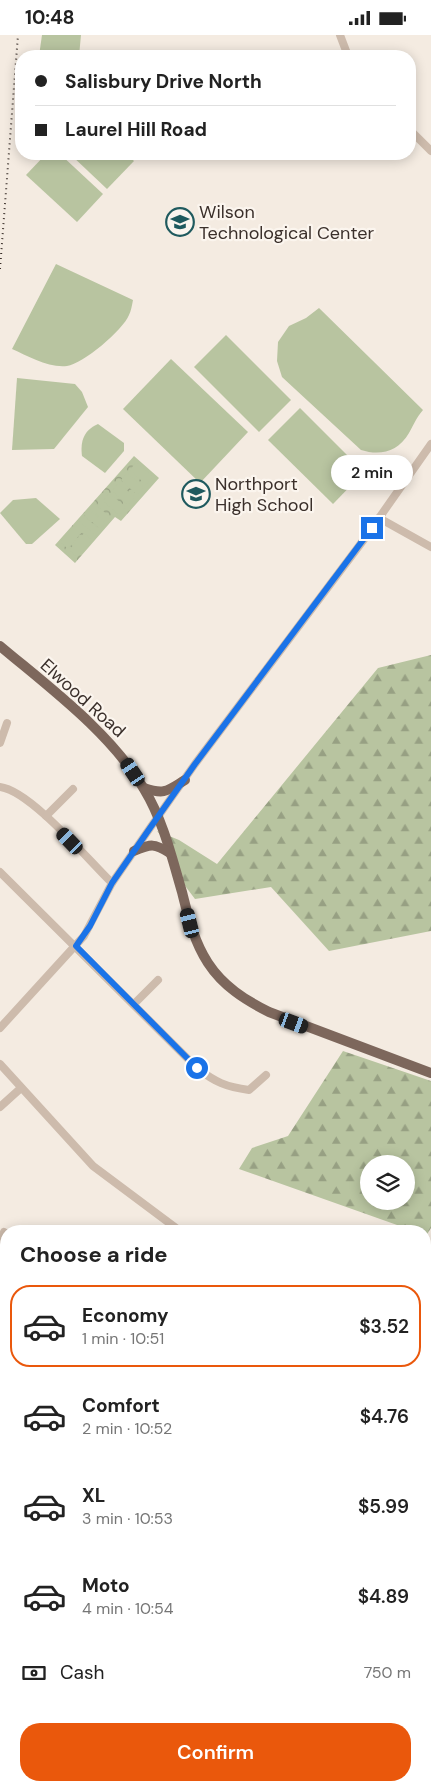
<!DOCTYPE html>
<html lang="en">
<head>
<meta charset="utf-8">
<style>
  :root { --surface:#fff; --page:#f6f6f6; --text:#222; --muted:#767676; --line:#e0e0e0; --accent:#ea580c }
  body { margin:0; font-family:"DM Sans",sans-serif; background:var(--page); color:var(--text); height:100vh; display:flex; flex-direction:column; font-size:19px; white-space:nowrap }
  * { box-sizing:border-box; margin:0 }
  p { font-size:16px; color:var(--muted) }
  .icon { flex:none; width:28px; height:28px; fill:none; stroke:currentColor; stroke-width:2; stroke-linecap:round; stroke-linejoin:round }
  .map { position:relative; flex:1; overflow:hidden }
  .panel { position:absolute; left:0px; top:1190px; width:431px; height:566px; display:flex; flex-direction:column; background:var(--surface); border-radius:20px 20px 0 0; box-shadow:0 2px 12px #0003 }
  .panel>* { flex:none }
  .top-card { position:absolute; left:15px; top:15px; width:401px; height:110px; border-radius:20px; box-shadow:0 2px 12px #0003; display:grid; align-content:center; height:110px; padding:0 20px; background:var(--surface) }
  .controls { position:absolute; left:360px; top:1120px; display:grid; gap:10px }
  .controls a { display:grid; place-items:center; width:55px; height:55px; border-radius:50%; background:var(--surface); box-shadow:0 2px 12px #0003; font-size:25px }
  .end { position:absolute; width:22px; height:22px; margin:-11px; border:6px solid #1a73e8; background:#fff; box-shadow:0 0 0 2px #fff }
  .from { border-radius:50% }
  .bubble { position:absolute; height:35px; border-radius:18px; background:var(--surface); box-shadow:0 2px 12px #0003; font-size:16px; font-weight:600; line-height:35px; text-align:center }
  .car { position:absolute; width:15px; height:30px; margin:-15px -8px; border-radius:6px; box-shadow:0 0 4px 1px #0007; background:linear-gradient(#222 24%,#8ab4d8 0 40%,#222 0 76%,#8ab4d8 0 86%,#222 0) }
  .top-card b { display:flex; align-items:center; gap:18px; height:48px; font-size:19px }
  .top-card b+b { border-top:1px solid var(--line) }
  .top-card i { width:12px; height:12px; background:var(--text) }
  ul { padding:0; list-style:none }
  li { display:flex; align-items:center; gap:15px; height:82px; margin:0 10px 8px; padding:0 10px; border:2px solid transparent; border-radius:20px }
  li div { flex:1 }
  li b { display:block; font-size:19px }
  li em { font-style:normal; font-weight:600 }
  li.on { border-color:var(--accent) }
  li>.icon { width:45px; height:45px; stroke-width:1.5 }
  h2 { padding:0 20px; font-size:22px; line-height:60px }
  .pay { display:flex; align-items:center; gap:12px; height:55px; padding:0 20px; font-size:19px }
  .pay p { margin-inline-start:auto }
  .action { display:flex; gap:10px; margin-top:auto; padding:10px 20px }
  .action a { flex:1; height:58px; border-radius:20px; background:var(--accent); color:#fff; font-size:20px; font-weight:600; line-height:58px; text-align:center }
  .status { display:flex; justify-content:space-between; align-items:center; height:35px; padding:0 25px; background:var(--surface); direction:ltr }
  .status svg { height:14px; fill:currentColor }
  .map>svg:first-child { display:block }
  .forest { fill:url(#forest-firs); fill-rule:evenodd }
  .park { fill:url(#park-crowns) }
  .pitch { fill:#b8c4a0 }
  .lines { fill:none; stroke-linecap:round; stroke-linejoin:round }
  .minor { stroke:#cdbbac; stroke-width:8 }
  .major { stroke:#7d675c; stroke-width:10 }
  .rail { stroke:#3b302b; stroke-width:2; stroke-dasharray:1 4; stroke-linecap:butt }
  .route { stroke:#1a73e8; stroke-width:6 }
  .labels { text-anchor:middle; dominant-baseline:central; stroke-width:4.5; stroke-linejoin:round; paint-order:stroke }
  .poi-label { font-size:18px; fill:#3b302b; stroke:#fbf5ee; text-anchor:start }
  .street-label { font-size:18px; fill:#3b302b; stroke:#fbf5ee }
</style>
</head>
<body>
<div class="status"><b>10:48</b><svg viewBox="0 0 49 12"><path d="M0 12V9h3v3zM5 12V6h3v6zM10 12V3h3v9zM15 12V0h3v12zM26 1h20v11H26zM47 4h2v5h-2z"/></svg></div>
<div class="map">
<svg width="431" height="1756" viewBox="0 0 431 1756">
  <defs>
    <pattern id="forest-firs" width="22" height="20" patternUnits="userSpaceOnUse" patternTransform="scale(1.25)"><rect width="22" height="20" fill="#b8c4a0"/><path d="M5 1l3.5 6h-7zM16 11l3.5 6h-7z" fill="#97a083"/></pattern>
    <pattern id="park-crowns" width="20" height="18" patternUnits="userSpaceOnUse" patternTransform="scale(1.25)"><rect width="20" height="18" fill="#b8c4a0"/><path d="M2 6a3 3 0 1 1 6 0M12 15a3 3 0 1 1 6 0" fill="none" stroke="#97a083"/></pattern>
  </defs>
  <rect width="100%" height="100%" fill="#f4ebe1"/>
  <g class="forest">
    <polygon points="431,620 431,896 329,916 271,852 195,864 170,831 167,808 157,796 179,805 217,829 378,633"/>
    <path d="M343 1016 431 1046V1193L426 1201 425 1196H414L239 1134 252 1113 288 1101ZM369 1129H406V1166H369Z"/>
    <polygon points="6,1636 6,1681 2,1686 0,1683 1,1637"/>
  </g>
  <polygon class="park" points="134,421 159,443 121,486 115,482 75,528 55,510"/>
  <g class="pitch">
    <polygon points="42,0 81,0 79,21 39,21"/>
    <polygon points="46,119 60,119 103,159 77,187 26,140"/>
    <polygon points="70,119 126,119 134,126 107,154"/>
    <path d="M56 229 133 265C132 270 131 276 129 280 123 295 83 329 67 331 48 333 28 321 12 314Z"/>
    <path d="M319 273 423 375C416 383 414 389 409 398 398 417 380 421 361 415L282 342 277 326 278 307 289 291 306 283Z"/>
    <polygon points="226,300 291,365 259,397 194,332"/>
    <polygon points="171,324 248,397 200,448 123,374"/>
    <polygon points="17,343 75,349 82,357 88,372 54,414 12,415"/>
    <polygon points="300,373 364,437 333,469 268,405"/>
    <path d="M98 389 124 408V416L105 438 82 421C80 406 84 395 98 389Z"/>
    <polygon points="136,427 153,442 146,450 130,435"/>
    <polygon points="127,438 144,452 137,460 121,445"/>
    <polygon points="118,448 135,462 128,470 112,456"/>
    <polygon points="109,458 126,472 119,480 103,466"/>
    <polygon points="36,463 60,484 32,509 26,509 0,478 13,465"/>
    <polygon points="94,468 110,482 106,487 89,473"/>
    <polygon points="88,474 105,488 100,494 83,479"/>
    <polygon points="83,480 99,494 95,500 78,485"/>
    <polygon points="75,490 82,497 68,514 60,507"/>
    <polygon points="84,498 92,505 77,522 69,515"/>
  </g>
  <g class="lines">
    <g class="minor">
      <polyline points="340,0 348,21"/>
      <polyline points="410,95 431,116"/>
      <polyline points="379,483 431,512"/>
      <polyline points="0,708 7,688"/>
      <path d="M0 752C31 756 88 825 112 848"/>
      <polyline points="46,781 73,754"/>
      <path d="M0 837 197 1033C215 1047 226 1052 249 1055L266 1040"/>
      <polyline points="134,969 158,945"/>
      <polyline points="0,993 84,901 112,848 150,793 195,729 365,503 431,409"/>
      <polyline points="0,1029 93,1131 180,1196"/>
      <polyline points="0,1072 21,1053"/>
      <polyline points="0,1207 4,1197"/>
      <polyline points="425,1293 431,1284"/>
      <polyline points="0,1303 6,1298"/>
      <polyline points="425,1361 431,1363"/>
      <polyline points="0,1447 6,1459"/>
      <polyline points="425,1532 431,1535"/>
      <polyline points="0,1594 4,1601"/>
      <polyline points="160,1750 160,1756"/>
      <polyline points="300,1750 300,1756"/>
    </g>
    <g class="major">
      <path d="M0 611C50 653 111 698 144 754 163 785 172 823 182 857 188 881 194 907 208 928 223 951 245 965 269 977L431 1038"/>
      <path d="M144 753C165 760 167 756 185 745"/>
      <path d="M134 816C151 809 154 808 170 818"/>
      <polyline points="425,1674 431,1674"/>
      <polyline points="0,1694 6,1692"/>
    </g>
    <polyline class="rail" points="0,234 18,0"/>
  </g>
  <g class="lines">
    <polyline class="route" points="197,1033 76,911 90,891 112,848 150,793 195,729 372,493"/>
  </g>
  <defs>
    <symbol id="school-ring" viewBox="-11 -11 22 22"><circle r="9.5" fill="#fbf5ee" stroke="#1f5a5e" stroke-width="1.5"/><path d="M0-5L7-2L0 1L-7-2ZM-4 1L0 2.5L4 1V4Q0 6-4 4Z" fill="#1f5a5e"/></symbol>
  </defs>
  <g fill-rule="evenodd">
    <use href="#school-ring" x="164" y="171" width="32" height="32"/>
    <use href="#school-ring" x="180" y="443" width="32" height="32"/>
  </g>
  <g class="labels">
    <g class="poi-label">
      <text x="199" y="177">Wilson<tspan x="199" dy="21">Technological Center</tspan></text>
      <text x="215" y="449">Northport<tspan x="215" dy="21">High School</tspan></text>
    </g>
    <g class="street-label">
      <text transform="translate(83 663) rotate(42)">Elwood Road</text>
    </g>
  </g>
</svg>
<div class="controls">
<a><svg class="icon" aria-label="layers" viewBox="0 0 24 24"><path d="M12 4l9 5-9 5-9-5zM3 14l9 5 9-5"/></svg></a>
</div>
<i class="end from" style="left:197px;top:1033px"></i>
<i class="end" style="left:372px;top:493px"></i>
<div class="bubble" style="left:331px;top:420px;width:82px">2 min</div>
<i class="car" style="left:133px;top:737px;rotate:326deg"></i>
<i class="car" style="left:70px;top:806px;rotate:316deg"></i>
<i class="car" style="left:190px;top:888px;rotate:346deg"></i>
<i class="car" style="left:294px;top:988px;rotate:110deg"></i>
<div class="top-card">
<b><i class="from"></i>Salisbury Drive North</b>
<b><i></i>Laurel Hill Road</b>
</div>
<section class="panel">
<h2>Choose a ride</h2>
<ul>
<li class="on"><svg class="icon" aria-label="car" viewBox="0 0 24 24"><path d="M5 17H2v-5l4-1 3-4h7l3 4 3 1v5h-3M9 17h6M6 11h13"/><circle cx="7" cy="17" r="2"/><circle cx="17" cy="17" r="2"/></svg><div><b>Economy</b><p>1 min · 10:51</p></div><em>$3.52</em></li>
<li><svg class="icon" aria-label="car" viewBox="0 0 24 24"><path d="M5 17H2v-5l4-1 3-4h7l3 4 3 1v5h-3M9 17h6M6 11h13"/><circle cx="7" cy="17" r="2"/><circle cx="17" cy="17" r="2"/></svg><div><b>Comfort</b><p>2 min · 10:52</p></div><em>$4.76</em></li>
<li><svg class="icon" aria-label="car" viewBox="0 0 24 24"><path d="M5 17H2v-5l4-1 3-4h7l3 4 3 1v5h-3M9 17h6M6 11h13"/><circle cx="7" cy="17" r="2"/><circle cx="17" cy="17" r="2"/></svg><div><b>XL</b><p>3 min · 10:53</p></div><em>$5.99</em></li>
<li><svg class="icon" aria-label="car" viewBox="0 0 24 24"><path d="M5 17H2v-5l4-1 3-4h7l3 4 3 1v5h-3M9 17h6M6 11h13"/><circle cx="7" cy="17" r="2"/><circle cx="17" cy="17" r="2"/></svg><div><b>Moto</b><p>4 min · 10:54</p></div><em>$4.89</em></li>
</ul>
<div class="pay"><svg class="icon" aria-label="cash" viewBox="0 0 24 24"><path d="M3 7h18v10H3z"/><circle cx="12" cy="12" r="2"/></svg>Cash<p>750 m</p></div>
<div class="action"><a>Confirm</a></div>
</section>
</div>
</body>
</html>
